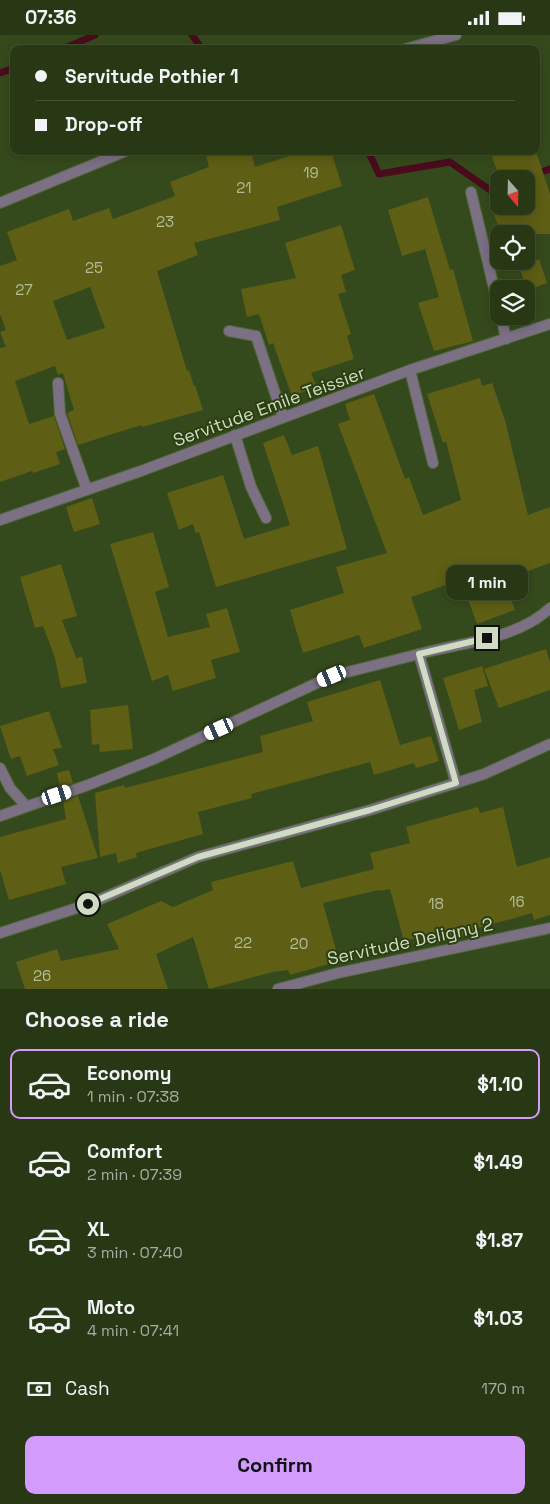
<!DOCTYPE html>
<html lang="en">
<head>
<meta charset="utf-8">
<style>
  :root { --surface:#283815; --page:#344322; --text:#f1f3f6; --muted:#a5aca0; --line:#445234; --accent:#d39cfc }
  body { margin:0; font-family:"Space Grotesk",sans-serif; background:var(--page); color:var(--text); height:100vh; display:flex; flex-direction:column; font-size:19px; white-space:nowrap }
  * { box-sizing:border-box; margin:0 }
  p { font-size:16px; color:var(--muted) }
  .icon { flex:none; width:28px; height:28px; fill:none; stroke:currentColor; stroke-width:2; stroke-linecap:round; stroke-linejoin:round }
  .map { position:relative; height:954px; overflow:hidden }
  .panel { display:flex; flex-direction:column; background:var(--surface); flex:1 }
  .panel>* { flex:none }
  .top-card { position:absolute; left:10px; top:10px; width:530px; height:110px; border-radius:10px; box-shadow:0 2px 12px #0003,0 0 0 1px var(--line); display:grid; align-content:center; height:110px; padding:0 25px; background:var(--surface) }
  .needle { width:32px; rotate:160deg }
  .fabs { position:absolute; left:490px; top:135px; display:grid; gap:10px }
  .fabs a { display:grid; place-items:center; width:45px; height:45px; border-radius:10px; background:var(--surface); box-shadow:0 2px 12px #0003,0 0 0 1px var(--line); font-size:25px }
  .end { position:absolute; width:22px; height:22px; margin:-11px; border:6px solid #cfdcc3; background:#111; box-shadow:0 0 0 2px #111 }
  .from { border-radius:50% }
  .bubble { position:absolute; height:35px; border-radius:10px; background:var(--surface); box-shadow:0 2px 12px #0003,0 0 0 1px var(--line); font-size:16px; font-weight:800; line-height:35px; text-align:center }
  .car { position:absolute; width:15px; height:30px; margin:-15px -8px; border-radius:6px; box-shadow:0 0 4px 1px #0007; background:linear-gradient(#fff 24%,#345 0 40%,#fff 0 76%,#345 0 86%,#fff 0) }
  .top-card b { display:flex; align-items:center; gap:18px; height:48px; font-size:19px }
  .top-card b+b { border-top:1px solid var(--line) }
  .top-card i { width:12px; height:12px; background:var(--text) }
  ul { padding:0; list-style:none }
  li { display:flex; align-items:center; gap:15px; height:70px; margin:0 10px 8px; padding:0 15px; border:2px solid transparent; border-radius:10px }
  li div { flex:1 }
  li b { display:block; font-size:19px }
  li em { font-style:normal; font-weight:800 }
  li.on { border-color:var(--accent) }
  li>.icon { width:45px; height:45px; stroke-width:1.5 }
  h2 { padding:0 25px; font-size:22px; line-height:60px }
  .pay { display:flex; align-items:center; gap:12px; height:55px; padding:0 25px; font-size:19px }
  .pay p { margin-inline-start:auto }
  .primary-button { display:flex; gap:10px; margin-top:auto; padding:10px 25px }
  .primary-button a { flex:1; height:58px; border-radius:10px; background:var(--accent); color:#111; font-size:20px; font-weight:800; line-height:58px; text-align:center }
  .status { display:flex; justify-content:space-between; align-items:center; height:35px; padding:0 25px; background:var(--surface); direction:ltr }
  .status svg { height:14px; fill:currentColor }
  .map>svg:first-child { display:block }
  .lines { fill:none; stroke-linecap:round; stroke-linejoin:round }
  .stream { stroke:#4a0c1d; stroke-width:7 }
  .building { fill:#5e5e15; fill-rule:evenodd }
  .minor-casing { stroke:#54673d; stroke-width:12 }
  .minor { stroke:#7b7084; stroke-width:10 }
  .route { stroke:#cfdcc3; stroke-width:6 }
  .labels { text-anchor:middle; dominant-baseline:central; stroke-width:4; stroke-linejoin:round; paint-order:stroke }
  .number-label { font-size:15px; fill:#b3bc98 }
  .street-label { font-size:18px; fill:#cfdcc3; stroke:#2b3f11 }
</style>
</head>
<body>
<div class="status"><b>07:36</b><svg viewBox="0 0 49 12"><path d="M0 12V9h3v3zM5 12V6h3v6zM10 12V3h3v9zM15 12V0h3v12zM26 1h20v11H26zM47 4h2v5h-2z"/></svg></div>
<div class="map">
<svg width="550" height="954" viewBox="0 0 550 954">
  <rect width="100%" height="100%" fill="#354a1c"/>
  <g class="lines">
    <g class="stream">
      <polyline points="192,0 202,14"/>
      <polyline points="63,14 95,0"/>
      <polyline points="0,38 14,33"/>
      <polyline points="368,116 379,139 450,127 490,155 499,152"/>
      <polyline points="534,139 550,134"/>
    </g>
  </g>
  <g class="building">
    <path d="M223 116H251L255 132 305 116H331L342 151 277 172 280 185 194 208 198 220 157 236 187 336 189 335 194 351 195 350 203 375 142 392 141 390 78 410 67 378 74 375 63 338 58 340 55 331 15 346 29 389 54 381 65 414 56 417 60 429 33 438 32 436 0 447V313L6 312 0 297 6 295 0 279V231L17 225 7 197 69 174 73 186 109 173 113 184 175 161 170 147 209 132 206 121ZM90 252 105 293 67 305 53 266Z"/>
    <polygon points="490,116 536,116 550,159 550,199 501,199 490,168 499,165 499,171 526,171 526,144 500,144"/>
    <polygon points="428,162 450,235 453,234 473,306 434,316 418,268 439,262 425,214 402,221 388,175"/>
    <polygon points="341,190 355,235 341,240 346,257 338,259 351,299 347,301 354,324 311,338 317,352 292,361 273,308 269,310 259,279 247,282 241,254 296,243 285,208"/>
    <polygon points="539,224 547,248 527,255 519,231"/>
    <polygon points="480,343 482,351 492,348 505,385 528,480 550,472 550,528 504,545 515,575 477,589 461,545 411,562 422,594 364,613 359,600 303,618 290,575 344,558 336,532 387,518 338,389 350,385 345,369 374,359 405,444 409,442 423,480 461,465 446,406 443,408 427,359"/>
    <polygon points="284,400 292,420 318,411 347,514 216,552 199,497 196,498 193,489 179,495 167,458 223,440 244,504 290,490 263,408"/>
    <polygon points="92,463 100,489 74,497 66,472"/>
    <polygon points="153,497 169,552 155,557 168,602 210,592 206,579 227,573 240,617 211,625 216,643 173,656 168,640 152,646 110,509"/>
    <polygon points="61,529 77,581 62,585 76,623 82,622 87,648 61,653 55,623 43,591 35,593 20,542"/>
    <polygon points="546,614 550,627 550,655 499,673 484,634"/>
    <polygon points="482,631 488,651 474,655 482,687 459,695 443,643"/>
    <polygon points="380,645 400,710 431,701 439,726 416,733 414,728 374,740 370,727 251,759 252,763 198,777 203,799 136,818 137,822 118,828 116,818 100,822 95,758 124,750 125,753 263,717 260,701 313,686 307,667"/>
    <polygon points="128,670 133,714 100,717 99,709 92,710 90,675"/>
    <polygon points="49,676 62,713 53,714 59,730 27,741 20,721 11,724 0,691"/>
    <polygon points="69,735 73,748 60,753 57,738"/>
    <polygon points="78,761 98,823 61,832 66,849 9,865 0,835 0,802 66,784 63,766"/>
    <polygon points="478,772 480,778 503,772 517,832 550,822 550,880 534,885 532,878 515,883 474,894 475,898 437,909 434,898 404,906 390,854 379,856 379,855 323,868 339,926 290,940 288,935 273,937 209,954 193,902 156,919 168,954 25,954 16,927 57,914 61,926 119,914 107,889 161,866 173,872 213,855 211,847 293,826 301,853 374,834 370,818 410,808 406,792"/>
  </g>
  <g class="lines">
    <defs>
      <g id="minor">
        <polyline points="405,14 456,0"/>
        <polyline points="471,157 499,274"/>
        <polyline points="0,168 126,116"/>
        <polyline points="501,281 506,304"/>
        <polyline points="229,296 256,301 283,382"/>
        <polyline points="410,335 433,428"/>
        <polyline points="58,348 60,379 87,455"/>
        <polyline points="235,400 251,452 266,483"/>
        <polyline points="0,485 141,436 410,335 550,289"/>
        <path d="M419 619C460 608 518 604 550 573"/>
        <polyline points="0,733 10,753 26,771"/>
        <polyline points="0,781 88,750 154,724 332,641 419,619 456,748"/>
        <polyline points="0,898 89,869 198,822 370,775 456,748 484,739 550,709"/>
        <polyline points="278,954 338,938 550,893"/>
      </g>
    </defs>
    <use href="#minor" class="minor-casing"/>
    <use href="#minor" class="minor"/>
  </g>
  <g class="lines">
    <polyline class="route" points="88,869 198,822 370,775 456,748 419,619 487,603"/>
  </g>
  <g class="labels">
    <g class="number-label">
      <text x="311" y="137">19</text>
      <text x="244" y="152">21</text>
      <text x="165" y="186">23</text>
      <text x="94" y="232">25</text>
      <text x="24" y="254">27</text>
      <text x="517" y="866">16</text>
      <text x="436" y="868">18</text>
      <text x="243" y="907">22</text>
      <text x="299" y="908">20</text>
      <text x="42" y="940">26</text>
    </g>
    <g class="street-label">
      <text transform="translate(269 371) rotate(-20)">Servitude Emile Teissier</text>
      <text transform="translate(410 906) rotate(-12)">Servitude Deligny 2</text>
    </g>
  </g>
</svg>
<div class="fabs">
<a><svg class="needle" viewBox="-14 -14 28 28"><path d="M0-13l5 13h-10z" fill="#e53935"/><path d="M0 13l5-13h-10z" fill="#a5aca0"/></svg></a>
<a><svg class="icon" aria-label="locate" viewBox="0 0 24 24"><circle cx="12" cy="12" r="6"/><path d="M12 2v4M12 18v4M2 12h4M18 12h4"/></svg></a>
<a><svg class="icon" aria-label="layers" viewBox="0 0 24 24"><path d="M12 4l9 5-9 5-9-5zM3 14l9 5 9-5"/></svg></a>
</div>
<i class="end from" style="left:88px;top:869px"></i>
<i class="end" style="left:487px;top:603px"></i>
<div class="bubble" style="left:446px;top:530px;width:82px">1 min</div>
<i class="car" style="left:332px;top:641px;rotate:247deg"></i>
<i class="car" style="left:219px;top:694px;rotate:246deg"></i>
<i class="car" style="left:57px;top:760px;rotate:72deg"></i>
<div class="top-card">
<b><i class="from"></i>Servitude Pothier 1</b>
<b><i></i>Drop-off</b>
</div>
</div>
<section class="panel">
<h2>Choose a ride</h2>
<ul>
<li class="on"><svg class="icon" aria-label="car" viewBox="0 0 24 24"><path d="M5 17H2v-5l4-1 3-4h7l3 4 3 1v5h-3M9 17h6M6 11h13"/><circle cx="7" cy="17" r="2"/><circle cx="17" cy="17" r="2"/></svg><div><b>Economy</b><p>1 min · 07:38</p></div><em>$1.10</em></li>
<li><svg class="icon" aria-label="car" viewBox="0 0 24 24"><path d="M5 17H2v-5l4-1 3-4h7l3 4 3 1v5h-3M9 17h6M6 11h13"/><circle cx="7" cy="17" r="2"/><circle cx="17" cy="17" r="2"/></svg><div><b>Comfort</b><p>2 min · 07:39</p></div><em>$1.49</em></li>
<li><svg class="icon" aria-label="car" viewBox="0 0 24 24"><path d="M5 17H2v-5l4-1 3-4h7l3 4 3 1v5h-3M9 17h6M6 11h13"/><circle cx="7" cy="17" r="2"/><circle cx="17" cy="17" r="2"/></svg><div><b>XL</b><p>3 min · 07:40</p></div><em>$1.87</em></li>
<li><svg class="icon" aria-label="car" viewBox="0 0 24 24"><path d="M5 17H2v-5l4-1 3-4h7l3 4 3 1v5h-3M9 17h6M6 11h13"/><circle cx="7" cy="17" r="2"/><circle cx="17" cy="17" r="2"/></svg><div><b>Moto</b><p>4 min · 07:41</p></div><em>$1.03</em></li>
</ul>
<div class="pay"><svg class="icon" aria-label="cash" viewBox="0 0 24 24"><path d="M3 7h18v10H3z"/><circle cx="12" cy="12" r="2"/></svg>Cash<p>170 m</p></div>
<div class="primary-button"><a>Confirm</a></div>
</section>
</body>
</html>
